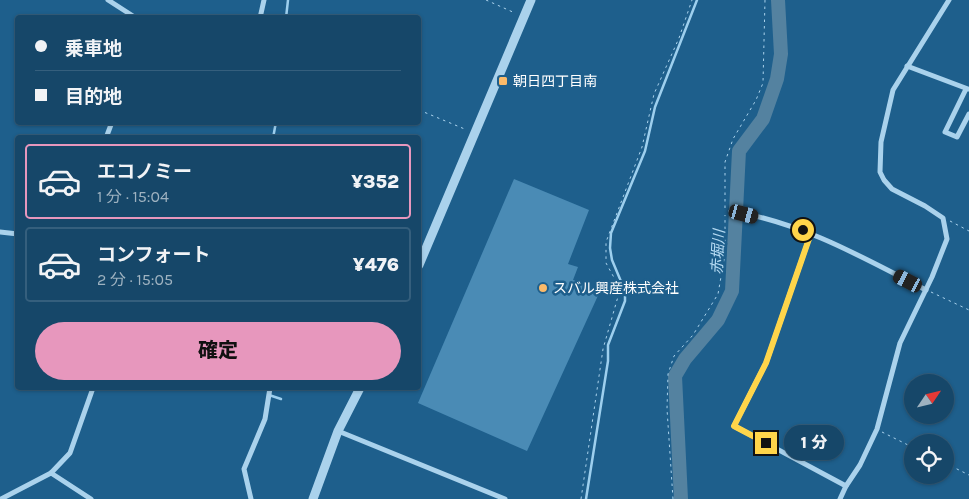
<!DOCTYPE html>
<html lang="ja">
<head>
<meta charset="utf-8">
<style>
  :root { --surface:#164769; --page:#1f4e6f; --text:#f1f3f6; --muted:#9eb2c0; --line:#355f7d; --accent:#e797bd }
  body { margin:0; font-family:Karla,"Noto Sans JP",sans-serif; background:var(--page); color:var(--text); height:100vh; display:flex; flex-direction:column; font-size:19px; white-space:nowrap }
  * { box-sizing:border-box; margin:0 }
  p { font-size:16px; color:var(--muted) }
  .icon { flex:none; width:28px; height:28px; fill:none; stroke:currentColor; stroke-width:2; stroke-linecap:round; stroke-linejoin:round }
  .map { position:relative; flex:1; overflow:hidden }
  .details { position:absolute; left:15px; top:135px; width:406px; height:255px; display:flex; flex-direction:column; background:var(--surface); border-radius:5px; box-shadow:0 1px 4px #0004,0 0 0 1px var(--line) }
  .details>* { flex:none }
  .banner { position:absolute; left:15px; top:15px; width:406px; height:110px; border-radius:5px; box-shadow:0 1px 4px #0004,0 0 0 1px var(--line); display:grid; align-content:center; height:110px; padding:0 20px; background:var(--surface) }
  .needle { width:32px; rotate:55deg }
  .tools { position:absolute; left:904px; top:374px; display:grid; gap:10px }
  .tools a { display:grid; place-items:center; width:50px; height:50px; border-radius:50%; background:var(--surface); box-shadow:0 1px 4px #0004,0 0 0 1px var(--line); font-size:25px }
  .end { position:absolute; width:22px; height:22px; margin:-11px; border:6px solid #ffd54a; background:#111; box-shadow:0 0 0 2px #111 }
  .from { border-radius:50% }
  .bubble { position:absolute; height:35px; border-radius:18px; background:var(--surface); box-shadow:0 1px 4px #0004,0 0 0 1px var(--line); font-size:16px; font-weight:800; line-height:35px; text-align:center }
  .car { position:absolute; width:15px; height:30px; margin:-15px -8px; border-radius:6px; box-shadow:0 0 4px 1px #0007; background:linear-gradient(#222 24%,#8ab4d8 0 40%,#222 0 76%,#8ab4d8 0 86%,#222 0) }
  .banner b { display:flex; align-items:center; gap:18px; height:48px; font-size:19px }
  .banner b+b { border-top:1px solid var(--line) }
  .banner i { width:12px; height:12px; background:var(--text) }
  ul { padding:9px 0 0; list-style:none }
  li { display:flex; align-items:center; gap:15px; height:75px; margin:0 10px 8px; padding:0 10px; border:2px solid var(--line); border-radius:5px }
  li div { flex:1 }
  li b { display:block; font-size:19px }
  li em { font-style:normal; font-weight:800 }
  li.selected { border-color:var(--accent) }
  li>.icon { width:45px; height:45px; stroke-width:1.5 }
  .action { display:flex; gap:10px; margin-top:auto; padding:10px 20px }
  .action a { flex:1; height:58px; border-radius:30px; background:var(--accent); color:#111; font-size:20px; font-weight:800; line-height:58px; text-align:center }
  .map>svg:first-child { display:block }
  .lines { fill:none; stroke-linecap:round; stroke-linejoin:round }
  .stream { stroke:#9dcfee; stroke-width:2.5 }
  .river { stroke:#5482a0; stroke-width:14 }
  .building { fill:#4a8bb5 }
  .path { stroke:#aad2ec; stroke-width:1; stroke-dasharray:2.5 4; stroke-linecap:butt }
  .minor { stroke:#aad2ec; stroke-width:5 }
  .tertiary { stroke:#aad2ec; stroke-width:9 }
  .route { stroke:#ffd54a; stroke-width:6 }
  .poi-dot { fill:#fbba69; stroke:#1e5f8c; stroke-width:2 }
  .labels { text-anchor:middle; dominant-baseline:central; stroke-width:5; stroke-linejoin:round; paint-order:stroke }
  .poi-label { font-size:14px; fill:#fff; stroke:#1e5f8c; text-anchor:start }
  .water-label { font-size:15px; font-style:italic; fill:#b6dbf3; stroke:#1e5f8c }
</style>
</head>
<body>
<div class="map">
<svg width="969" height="499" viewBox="0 0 969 499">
  <rect width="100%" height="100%" fill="#1e5f8c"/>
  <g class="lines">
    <g class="stream">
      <polyline points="286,18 288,0"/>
      <polyline points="273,138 276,122"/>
      <polyline points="269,395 281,399"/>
      <polyline points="586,499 608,361 608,345 625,301 625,291 612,260 610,248 611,233 645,151 655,107 697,0"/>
    </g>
    <polyline class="river" points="681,499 675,376 685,359 718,320 732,291 739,151 763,119 777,79 781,54 778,0"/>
  </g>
  <polygon class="building" points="514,179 589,210 568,264 578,267 573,280 601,289 527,451 418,403"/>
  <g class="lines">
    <g class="path">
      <polyline points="486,0 515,13"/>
      <polyline points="419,110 467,130"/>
      <polyline points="725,208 725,162 733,139 756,100 763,83 765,0"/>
      <polyline points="950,221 969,231"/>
      <polyline points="931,292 969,310"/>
      <polyline points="882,432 912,447"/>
      <polyline points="945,463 969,475"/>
      <polyline points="581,499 603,349 619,293 617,283 606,263 606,242 642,147 654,94 679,38 692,0"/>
      <polyline points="673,499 667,409 668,374 674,356 693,335 718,294 725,254 725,215"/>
    </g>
    <g class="minor">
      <polyline points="108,0 136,18"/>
      <polyline points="260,18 264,0"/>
      <polyline points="907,66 968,89"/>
      <polyline points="966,89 945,132 957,137 969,114"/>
      <polyline points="106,138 112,122"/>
      <path d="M731 211C803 223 862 257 926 290"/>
      <polyline points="0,232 18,234"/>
      <polyline points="811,233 766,363 734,426 846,486"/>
      <polyline points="338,431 505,499"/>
      <polyline points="51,473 91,499"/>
      <polyline points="1,499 51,473 70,453 93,388"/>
      <polyline points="251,499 244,469 265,419 270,388"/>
      <polyline points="840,499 846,486 860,465 877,429 900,343 932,277 947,239 943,218 925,206 892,189 884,180 880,172 881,142 893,90 949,0"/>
    </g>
    <g class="tertiary">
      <polyline points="419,265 531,0"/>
      <polyline points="313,499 338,431 360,388"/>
    </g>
  </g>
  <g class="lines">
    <polyline class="route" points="766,443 734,426 766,363 811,233 803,230"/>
  </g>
  <g class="poi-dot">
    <rect x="498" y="76" width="10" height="10" rx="2.5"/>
    <circle cx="543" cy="288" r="5"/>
  </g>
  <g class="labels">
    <g class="poi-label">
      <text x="513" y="81">朝日四丁目南</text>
      <text x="553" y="288">スバル興産株式会社</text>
    </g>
    <g class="water-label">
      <text transform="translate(718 252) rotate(-87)">赤堀川</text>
    </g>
  </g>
</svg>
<div class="tools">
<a><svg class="needle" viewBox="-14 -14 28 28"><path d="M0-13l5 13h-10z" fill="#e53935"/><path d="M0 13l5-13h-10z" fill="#9eb2c0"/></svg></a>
<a><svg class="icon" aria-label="locate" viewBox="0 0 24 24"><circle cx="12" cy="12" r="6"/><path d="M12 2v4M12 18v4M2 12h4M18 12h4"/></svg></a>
</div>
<i class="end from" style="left:803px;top:230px"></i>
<i class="end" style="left:766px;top:443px"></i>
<div class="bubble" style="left:784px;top:425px;width:60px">1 分</div>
<i class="car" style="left:744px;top:214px;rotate:105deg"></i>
<i class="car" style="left:908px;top:281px;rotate:297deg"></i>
<div class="banner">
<b><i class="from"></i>乗車地</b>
<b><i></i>目的地</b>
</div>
<section class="details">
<ul>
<li class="selected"><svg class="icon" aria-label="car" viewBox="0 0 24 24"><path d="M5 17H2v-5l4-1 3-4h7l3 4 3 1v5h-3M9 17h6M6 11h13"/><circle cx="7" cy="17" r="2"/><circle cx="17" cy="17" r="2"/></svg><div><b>エコノミー</b><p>1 分 · 15:04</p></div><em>¥352</em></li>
<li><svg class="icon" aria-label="car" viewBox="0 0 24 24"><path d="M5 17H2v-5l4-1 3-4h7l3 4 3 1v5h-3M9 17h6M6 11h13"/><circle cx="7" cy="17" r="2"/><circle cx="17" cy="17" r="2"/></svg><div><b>コンフォート</b><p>2 分 · 15:05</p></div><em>¥476</em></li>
</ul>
<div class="action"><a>確定</a></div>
</section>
</div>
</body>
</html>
